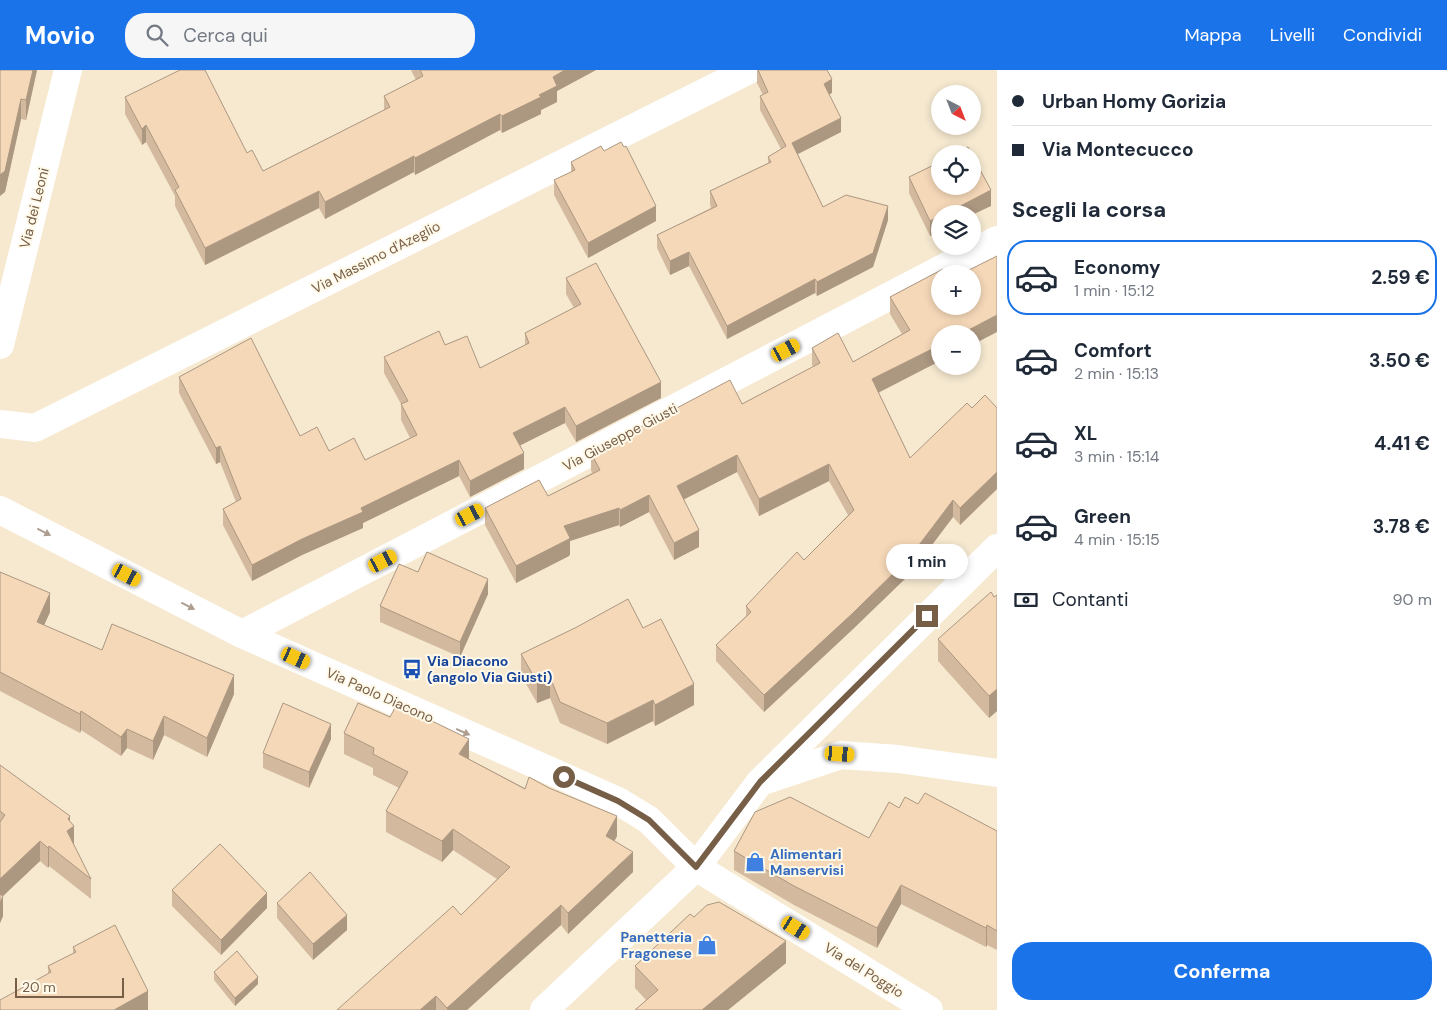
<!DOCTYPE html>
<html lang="it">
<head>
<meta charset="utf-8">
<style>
  :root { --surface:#fff; --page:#f6f6f7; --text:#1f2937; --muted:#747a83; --line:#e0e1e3; --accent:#1a73e8 }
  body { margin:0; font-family:"DM Sans",sans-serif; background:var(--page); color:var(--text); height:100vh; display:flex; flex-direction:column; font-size:19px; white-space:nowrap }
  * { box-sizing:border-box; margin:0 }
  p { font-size:16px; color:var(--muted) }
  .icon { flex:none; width:28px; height:28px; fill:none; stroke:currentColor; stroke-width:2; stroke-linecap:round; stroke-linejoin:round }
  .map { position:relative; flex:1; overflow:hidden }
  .drawer { display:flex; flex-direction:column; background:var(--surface); width:450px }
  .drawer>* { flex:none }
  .banner { display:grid; align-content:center; height:110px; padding:0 15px; background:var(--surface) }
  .needle { width:32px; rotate:138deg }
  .buttons { position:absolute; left:931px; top:15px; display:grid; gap:10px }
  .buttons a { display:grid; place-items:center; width:50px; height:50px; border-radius:50%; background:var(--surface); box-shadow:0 2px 8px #0003; font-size:25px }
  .scale { position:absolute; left:15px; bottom:12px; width:109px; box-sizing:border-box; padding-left:5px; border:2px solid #775e47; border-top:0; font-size:14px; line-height:18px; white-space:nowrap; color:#775e47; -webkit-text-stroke:4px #fff9e9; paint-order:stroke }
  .end { position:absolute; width:22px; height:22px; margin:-11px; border:6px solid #775e47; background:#fff; box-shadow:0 0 0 2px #fff }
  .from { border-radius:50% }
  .bubble { position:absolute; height:35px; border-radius:18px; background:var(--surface); box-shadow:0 2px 8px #0003; font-size:16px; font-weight:700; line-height:35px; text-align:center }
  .car { position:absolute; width:15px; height:30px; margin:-15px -8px; border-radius:6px; box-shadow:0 0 4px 1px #0007; background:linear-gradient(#f5c518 24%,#345 0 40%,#f5c518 0 76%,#345 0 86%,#f5c518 0) }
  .banner b { display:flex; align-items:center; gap:18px; height:48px; font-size:19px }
  .banner b+b { border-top:1px solid var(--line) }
  .banner i { width:12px; height:12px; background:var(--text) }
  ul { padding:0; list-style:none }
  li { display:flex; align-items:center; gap:15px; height:75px; margin:0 10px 8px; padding:0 5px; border:2px solid transparent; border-radius:20px }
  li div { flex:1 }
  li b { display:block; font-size:19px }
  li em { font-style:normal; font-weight:700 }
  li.active { border-color:var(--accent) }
  li>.icon { width:45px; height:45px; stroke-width:1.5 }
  h2 { padding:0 15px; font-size:22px; line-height:60px }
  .pay { display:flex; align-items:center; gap:12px; height:55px; padding:0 15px; font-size:19px }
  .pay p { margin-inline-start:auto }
  .primary-button { display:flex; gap:10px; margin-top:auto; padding:10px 15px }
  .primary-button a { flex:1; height:58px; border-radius:20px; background:var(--accent); color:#fff; font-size:20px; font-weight:700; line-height:58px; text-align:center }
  header { display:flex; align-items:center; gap:30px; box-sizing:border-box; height:70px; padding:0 25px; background:var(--accent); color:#fff }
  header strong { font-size:24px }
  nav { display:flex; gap:28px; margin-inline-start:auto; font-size:18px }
  .search { width:350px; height:45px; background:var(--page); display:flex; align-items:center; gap:12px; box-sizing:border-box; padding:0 18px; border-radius:20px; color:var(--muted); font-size:19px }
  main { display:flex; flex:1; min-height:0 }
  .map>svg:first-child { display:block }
  .residential { fill:#f6e9d0; fill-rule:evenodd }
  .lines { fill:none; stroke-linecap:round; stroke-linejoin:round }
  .minor { stroke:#fff; stroke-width:28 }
  .tertiary { stroke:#fff; stroke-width:28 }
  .secondary { stroke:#fff; stroke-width:28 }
  .wall { fill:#d3ba9e }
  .shaded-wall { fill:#ac9781 }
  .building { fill:#f5d8b8; stroke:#ac9781 }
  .oneway { fill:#ad9e91 }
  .route { stroke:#775e47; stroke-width:6 }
  .labels { text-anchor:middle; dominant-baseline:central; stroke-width:4; stroke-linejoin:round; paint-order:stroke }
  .street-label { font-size:14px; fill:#775e47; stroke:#fff9e9 }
  .transit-label { font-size:14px; font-weight:bold; fill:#164399; stroke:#fff9e9; text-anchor:start }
  .shop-label { font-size:14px; font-weight:bold; fill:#366cbe; stroke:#fff9e9; text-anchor:start }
</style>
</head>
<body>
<header>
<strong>Movio</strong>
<div class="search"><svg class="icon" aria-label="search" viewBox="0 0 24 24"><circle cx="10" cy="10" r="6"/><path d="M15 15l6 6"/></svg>Cerca qui</div>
<nav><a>Mappa</a><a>Livelli</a><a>Condividi</a></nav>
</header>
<main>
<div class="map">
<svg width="997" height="940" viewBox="0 0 997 940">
  <rect width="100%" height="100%" fill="#fef7e2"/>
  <path class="residential" d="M0 0H997V940H0ZM940 24H972V56H940ZM940 84H972V116H940ZM940 144H972V176H940ZM940 204H972V236H940ZM940 264H972V296H940Z"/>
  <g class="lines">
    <g class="minor">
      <polyline points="0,354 35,358 749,0"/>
      <polyline points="0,440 242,564 618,731 649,750 696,797 929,940"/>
      <polyline points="242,564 997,170"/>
      <polyline points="760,712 997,478"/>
    </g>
    <polyline class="tertiary" points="544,940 696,797 760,712 841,685 898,689 997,703"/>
    <polyline class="secondary" points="0,275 68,0"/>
  </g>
  <g class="wall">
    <polygon points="0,0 37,0 26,50 21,49 5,122"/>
    <polygon points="411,0 596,0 557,21 557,32 541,40 541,44 502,63 500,60 415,105 414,102 325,149 319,138 205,195 175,136 175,126 146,72 142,75 125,44 125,27 247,83 263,101 384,40 384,26 416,10"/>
    <polygon points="757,0 827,0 832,23 829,24 841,62 798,84 823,137 888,150 873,197 817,226 815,223 727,269 689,196 670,205 657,178 657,165 711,138 710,134 710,121 768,93 768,87 781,79 760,40 760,26 763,25 757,13"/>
    <polygon points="604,81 656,151 588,188 554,125 554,110 571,102 571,92"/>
    <polygon points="909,107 991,136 940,144 940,161 930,166 909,123"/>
    <polygon points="943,199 879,323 910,388 972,338 997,338 997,419 960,455 953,447 910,504 853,559 764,642 716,591 716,575 746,546 746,536 804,490 848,445 829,411 759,446 737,402 684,429 699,477 674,490 649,442 620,457 619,455 570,471 570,484 569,486 516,513 485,455 485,438 548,426 592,403 591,400 591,383 742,334 813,297 812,295 812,278 853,292 902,264 890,244 890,227"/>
    <polygon points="566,208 661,328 576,372 565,353 520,375 524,399 470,427 459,406 363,453 363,458 302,485 252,511 223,455 223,439 236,432 220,392 216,394 179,323 179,307 300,366 329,381 365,390 410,368 401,350 401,334 384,303 384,287 445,275 480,298 525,275 525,263 574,238 566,224"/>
    <polygon points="0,502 50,542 44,555 102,580 234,624 207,687 164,665 153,690 127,678 121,686 81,660 80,663 0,621"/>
    <polygon points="418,502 488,524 460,587 380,552 380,536"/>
    <polygon points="997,525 997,641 989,648 938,591 938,569"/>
    <polygon points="643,558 694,635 655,656 653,651 607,674 560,653 550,628 537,633 521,605 521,584"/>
    <polygon points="344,663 469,689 617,766 614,771 633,802 568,864 561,855 467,940 337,940 461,845 497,809 453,780 442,792 386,762 386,741 399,718 373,705 373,698 344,684"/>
    <polygon points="331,669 309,718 263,698 263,683"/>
    <polygon points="0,695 70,752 74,776 91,809 91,829 49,796 48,798 40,791 3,826 3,846 0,853"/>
    <polygon points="918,734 997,761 997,880 987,875 986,877 901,834 877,878 794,835 734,800 734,781 869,768 899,738"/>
    <polygon points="172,820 267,838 221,885 172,836"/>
    <polygon points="277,833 347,860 313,890 277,848"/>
    <polygon points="694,847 786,893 728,940 635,940 646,930 635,918 635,896"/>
    <polygon points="73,877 148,940 48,904 48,896 73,884"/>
    <polygon points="214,902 258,914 235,936 214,910"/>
  </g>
  <g class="shaded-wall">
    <polygon points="33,0 37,0 26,50 26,30"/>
    <polygon points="565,0 596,0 557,21 557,32 541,40 541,44 502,63 502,46 539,25 553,7"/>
    <polygon points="832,9 832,23 824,27 824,14"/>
    <polygon points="21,29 21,49 5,122 0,126 0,105"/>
    <polygon points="500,44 500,60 415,105 415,88"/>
    <polygon points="841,48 841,62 792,87 792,73"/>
    <polygon points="146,55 146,72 142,75 142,59"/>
    <polygon points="414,86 414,102 325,149 325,132"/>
    <polygon points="991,120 991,136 972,145 972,144 945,144"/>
    <polygon points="319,121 319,138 205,195 205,178"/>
    <polygon points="656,136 656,151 588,188 588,173"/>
    <polygon points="888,136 888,150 873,197 817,226 817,212"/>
    <polygon points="940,146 940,161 930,166 930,151"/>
    <polygon points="689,182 689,196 670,205 670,191"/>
    <polygon points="815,209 815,223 727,269 727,256"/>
    <polygon points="997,245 997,262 972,275 972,264 961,264"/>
    <polygon points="940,275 940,291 872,326 872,309"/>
    <polygon points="661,312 661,328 576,372 576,356"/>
    <polygon points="565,337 565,353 513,379 513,363"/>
    <polygon points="220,376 220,392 216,394 216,378"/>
    <polygon points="524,383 524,399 470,427 470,411"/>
    <polygon points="737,385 737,402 677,433 677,416"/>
    <polygon points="459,390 459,406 363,453 363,458 302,485 252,511 252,495 361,438"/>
    <polygon points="829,394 829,411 759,446 759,429"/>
    <polygon points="997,402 997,419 960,455 960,438"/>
    <polygon points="649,425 649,442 620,457 620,440"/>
    <polygon points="953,430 953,447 910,504 853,559 764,642 764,625"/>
    <polygon points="619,438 619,455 570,471 570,484 569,486 516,513 516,496 564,456"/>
    <polygon points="699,460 699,477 674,490 674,473"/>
    <polygon points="488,509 488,524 460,587 460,572"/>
    <polygon points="50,523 50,542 37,571 37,552"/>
    <polygon points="234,605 234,624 207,687 207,668"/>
    <polygon points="550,607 550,628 537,633 537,612"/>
    <polygon points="694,614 694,635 655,656 655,635"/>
    <polygon points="997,619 997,641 989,648 989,626"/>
    <polygon points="653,630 653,651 607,674 607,653"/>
    <polygon points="81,641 81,660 80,663 80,644"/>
    <polygon points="164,646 164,665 153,690 153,671"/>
    <polygon points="331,654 331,669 309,718 309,702"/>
    <polygon points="127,659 127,678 121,686 121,667"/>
    <polygon points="469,669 469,689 459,684"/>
    <polygon points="70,746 70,759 74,756 74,776 67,761 68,749"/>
    <polygon points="617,746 617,766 606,787 606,766"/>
    <polygon points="453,759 453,780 442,792 442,771"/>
    <polygon points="40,771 40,791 3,826 3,846 0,853 0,809"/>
    <polygon points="49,776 49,796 48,798 48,778"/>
    <polygon points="633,782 633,802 568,864 568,843"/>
    <polygon points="901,815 901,834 877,878 877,858"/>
    <polygon points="267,823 267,838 221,885 221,870"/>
    <polygon points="561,835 561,855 467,940 447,940 447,938"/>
    <polygon points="347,845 347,860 313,890 313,874"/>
    <polygon points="987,855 987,875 986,877 986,858"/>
    <polygon points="786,871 786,893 744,927 728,940 702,940"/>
    <polygon points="258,907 258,914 235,936 235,928"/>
    <polygon points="148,921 148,940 114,940"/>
    <polygon points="436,926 436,940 420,940"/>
  </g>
  <g class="building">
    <polygon points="0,0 33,0 26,30 21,29 5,101 0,105"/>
    <polygon points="180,0 205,0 247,83 252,80 263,101 390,37 384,26 423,6 420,0 565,0 553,7 557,16 539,25 541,27 502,46 500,44 415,88 414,86 325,132 319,121 205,178 175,120 179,117 146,55 142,59 125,27"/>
    <polygon points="758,0 827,0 832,9 824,14 841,48 792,73 823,137 846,125 888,136 873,183 817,212 815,209 727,256 689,182 670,191 657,165 717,136 710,121 771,92 768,87 786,76 760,26 768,22"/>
    <polygon points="621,72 624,77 626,76 656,136 588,173 554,110 575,100 571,92 601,76 604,81"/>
    <polygon points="968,77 972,84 955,84"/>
    <polygon points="972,85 991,120 945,144 940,144 940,146 930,151 909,107 940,92 940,116 972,116"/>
    <polygon points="997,186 997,245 961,264 940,264 940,275 872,309 910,388 967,333 972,338 985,325 997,338 997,402 960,438 953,430 910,487 853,543 764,625 716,575 751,542 746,536 797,482 804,490 854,440 829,394 759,429 737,385 677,416 699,460 674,473 649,425 620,440 619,438 564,456 570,468 569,469 516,496 485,438 539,410 548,426 600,400 591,383 730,310 742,334 820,293 812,278 838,263 853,292 910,260 890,227 943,199 945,204 940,204 940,236 972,236 972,204 961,204"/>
    <polygon points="596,193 661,312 576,356 565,337 513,363 524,383 470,411 459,390 361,438 363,442 302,469 252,495 223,439 241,429 220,376 216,378 179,307 251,268 300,366 317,357 329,381 354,368 365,390 417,365 401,334 408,331 384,287 439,261 445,275 467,266 480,298 529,273 525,263 581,234 566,208"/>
    <polygon points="427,482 488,509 460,572 380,536 399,494 418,502"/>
    <polygon points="0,502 50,523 37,552 102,580 112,554 234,605 207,668 164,646 153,671 127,659 121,667 81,641 80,644 0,602"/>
    <polygon points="991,522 994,527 997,525 997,619 989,626 938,569"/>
    <polygon points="628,529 643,558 661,549 694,614 655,635 653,630 607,653 560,632 550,607 537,612 521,584 575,558"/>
    <polygon points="283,633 331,654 309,702 263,683"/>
    <polygon points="358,633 390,647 397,634 469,669 459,684 525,719 529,707 549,718 617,746 606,766 633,782 568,843 561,835 447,938 436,926 420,940 337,940 453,836 461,845 510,797 453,759 442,771 386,741 408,702 373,684 374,678 344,663"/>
    <polygon points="0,695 70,746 68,749 74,756 67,761 91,809 49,776 48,778 40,771 0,809 0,752 5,745 0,741"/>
    <polygon points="925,723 997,761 997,861 987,855 986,858 901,815 877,858 794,816 734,781 755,742 790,727 869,768 889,732 899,738 905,727 918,734"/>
    <polygon points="220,774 267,823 221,870 172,820"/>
    <polygon points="310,802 347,845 313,874 277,833"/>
    <polygon points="0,824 3,826 0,833"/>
    <polygon points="719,832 786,871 702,940 635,940 658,920 635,896 690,844 694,847 707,835"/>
    <polygon points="115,855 148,921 114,940 0,940 0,930 51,902 48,896 76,882 73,877"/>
    <polygon points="237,881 258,907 235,928 214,902"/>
  </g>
  <defs><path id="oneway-solid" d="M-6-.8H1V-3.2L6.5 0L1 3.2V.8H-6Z" transform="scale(1.25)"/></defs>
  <g class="oneway">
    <use href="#oneway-solid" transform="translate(44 462) rotate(27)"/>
    <use href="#oneway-solid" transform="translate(188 536) rotate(27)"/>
    <use href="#oneway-solid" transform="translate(463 662) rotate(24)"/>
  </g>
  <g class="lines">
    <polyline class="route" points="564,707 618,731 649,750 696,797 760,712 927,546"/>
  </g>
  <defs>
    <symbol id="bus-bare" viewBox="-9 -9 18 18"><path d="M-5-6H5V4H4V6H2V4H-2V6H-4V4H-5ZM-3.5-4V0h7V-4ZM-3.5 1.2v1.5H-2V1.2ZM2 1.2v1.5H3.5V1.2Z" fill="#1a4fb4" stroke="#fff9e9" stroke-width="2.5" paint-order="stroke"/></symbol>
    <symbol id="shop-bare" viewBox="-9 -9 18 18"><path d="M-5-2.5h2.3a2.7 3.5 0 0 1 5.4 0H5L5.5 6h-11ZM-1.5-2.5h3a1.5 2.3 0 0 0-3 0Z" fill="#3f7fe0" stroke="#fff9e9" stroke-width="2.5" paint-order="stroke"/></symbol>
  </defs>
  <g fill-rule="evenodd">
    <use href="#bus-bare" x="398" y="585" width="28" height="28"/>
    <use href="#shop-bare" x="741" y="778" width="28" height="28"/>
    <use href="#shop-bare" x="693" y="861" width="28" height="28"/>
  </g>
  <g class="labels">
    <g class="street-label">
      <text transform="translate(34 138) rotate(-76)">Via dei Leoni</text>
      <text transform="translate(376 187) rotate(-27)">Via Massimo d'Azeglio</text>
      <text transform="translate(620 367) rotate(-28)">Via Giuseppe Giusti</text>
      <text transform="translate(380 625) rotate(24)">Via Paolo Diacono</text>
      <text transform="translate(864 900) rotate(32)">Via del Poggio</text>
    </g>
    <g class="transit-label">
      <text x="427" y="591">Via Diacono<tspan x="427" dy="16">(angolo Via Giusti)</tspan></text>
    </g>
    <g class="shop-label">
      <text x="770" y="784">Alimentari<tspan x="770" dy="16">Manservisi</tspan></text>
      <text x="692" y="867" text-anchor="end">Panetteria<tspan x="692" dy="16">Fragonese</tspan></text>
    </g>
  </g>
</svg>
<div class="buttons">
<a><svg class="needle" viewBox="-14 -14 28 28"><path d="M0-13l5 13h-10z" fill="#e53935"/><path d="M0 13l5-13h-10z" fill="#747a83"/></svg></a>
<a><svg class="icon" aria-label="locate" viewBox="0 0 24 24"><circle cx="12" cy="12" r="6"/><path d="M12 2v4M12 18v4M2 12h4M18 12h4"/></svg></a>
<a><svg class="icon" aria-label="layers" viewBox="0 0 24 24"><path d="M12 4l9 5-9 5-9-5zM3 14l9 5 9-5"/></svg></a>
<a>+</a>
<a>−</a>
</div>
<div class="scale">20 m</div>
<i class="end from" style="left:564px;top:707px"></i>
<i class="end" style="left:927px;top:546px"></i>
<div class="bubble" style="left:886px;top:474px;width:82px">1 min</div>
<i class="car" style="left:786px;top:280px;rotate:62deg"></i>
<i class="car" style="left:470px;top:445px;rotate:63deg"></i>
<i class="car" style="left:383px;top:491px;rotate:63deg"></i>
<i class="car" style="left:127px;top:505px;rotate:117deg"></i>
<i class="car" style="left:296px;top:588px;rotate:114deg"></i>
<i class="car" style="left:840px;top:684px;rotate:94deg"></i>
<i class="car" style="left:796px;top:858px;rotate:121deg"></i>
</div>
<section class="drawer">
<div class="banner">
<b><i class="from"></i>Urban Homy Gorizia</b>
<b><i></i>Via Montecucco</b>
</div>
<h2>Scegli la corsa</h2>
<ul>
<li class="active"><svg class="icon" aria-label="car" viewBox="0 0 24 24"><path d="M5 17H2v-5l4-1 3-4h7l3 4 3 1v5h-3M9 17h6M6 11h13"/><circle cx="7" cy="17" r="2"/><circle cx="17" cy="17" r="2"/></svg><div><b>Economy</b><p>1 min · 15:12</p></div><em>2.59 €</em></li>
<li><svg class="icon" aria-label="car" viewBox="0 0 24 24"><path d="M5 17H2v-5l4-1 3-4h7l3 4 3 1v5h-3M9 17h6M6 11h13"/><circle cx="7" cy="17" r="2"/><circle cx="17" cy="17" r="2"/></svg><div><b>Comfort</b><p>2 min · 15:13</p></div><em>3.50 €</em></li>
<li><svg class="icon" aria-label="car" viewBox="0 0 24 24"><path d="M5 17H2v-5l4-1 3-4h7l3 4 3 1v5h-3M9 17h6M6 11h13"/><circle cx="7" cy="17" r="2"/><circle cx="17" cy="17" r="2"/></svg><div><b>XL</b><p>3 min · 15:14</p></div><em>4.41 €</em></li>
<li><svg class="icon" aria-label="car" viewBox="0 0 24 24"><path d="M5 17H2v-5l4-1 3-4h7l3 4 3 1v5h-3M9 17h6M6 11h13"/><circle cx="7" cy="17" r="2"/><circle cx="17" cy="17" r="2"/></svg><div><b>Green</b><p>4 min · 15:15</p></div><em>3.78 €</em></li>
</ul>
<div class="pay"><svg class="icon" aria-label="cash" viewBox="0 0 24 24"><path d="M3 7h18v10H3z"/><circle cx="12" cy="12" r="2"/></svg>Contanti<p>90 m</p></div>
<div class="primary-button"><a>Conferma</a></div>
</section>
</main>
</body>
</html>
